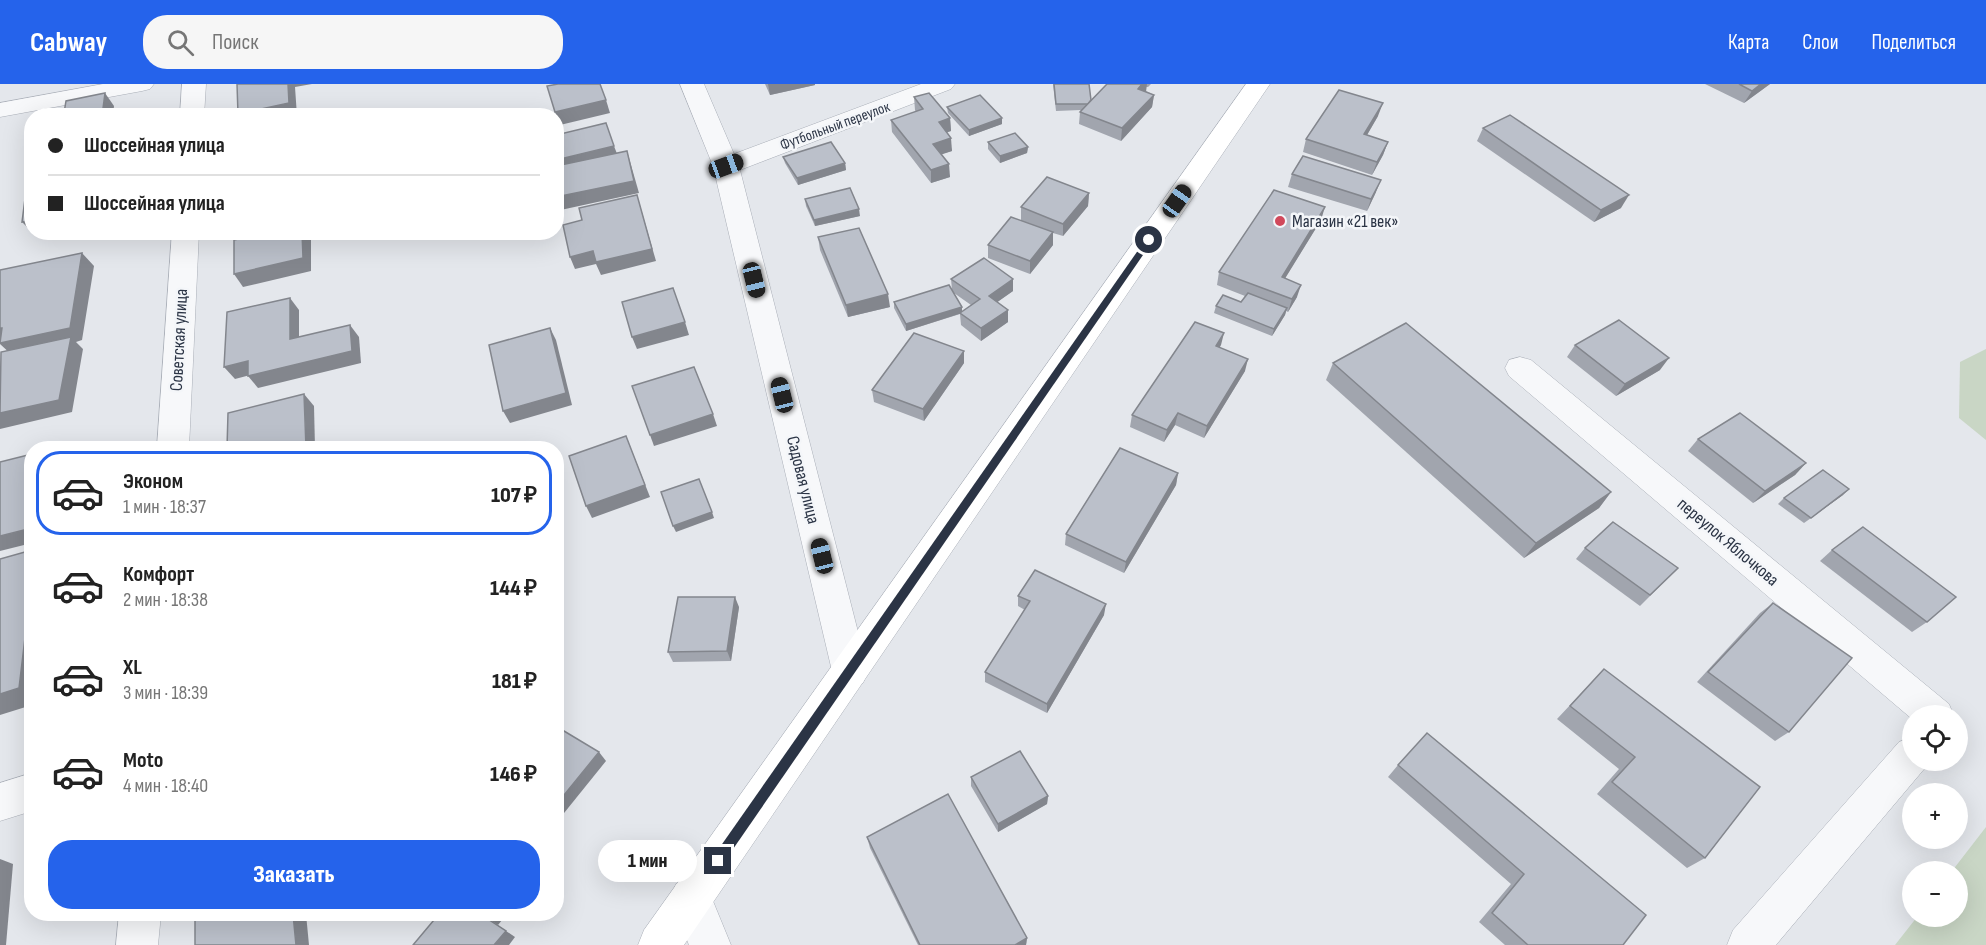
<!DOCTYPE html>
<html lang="ru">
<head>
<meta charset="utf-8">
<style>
  :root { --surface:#fff; --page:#f6f6f6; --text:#222; --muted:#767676; --line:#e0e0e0; --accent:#2563eb }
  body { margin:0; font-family:"Sofia Sans Condensed",sans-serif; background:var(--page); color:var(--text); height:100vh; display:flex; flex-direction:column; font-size:22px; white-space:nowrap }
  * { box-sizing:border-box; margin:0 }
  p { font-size:20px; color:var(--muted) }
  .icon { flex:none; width:33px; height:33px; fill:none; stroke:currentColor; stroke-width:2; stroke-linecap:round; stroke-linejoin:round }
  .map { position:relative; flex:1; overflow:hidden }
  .panel { position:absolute; left:24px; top:357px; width:540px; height:480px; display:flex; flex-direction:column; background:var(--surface); border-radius:24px; box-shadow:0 6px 24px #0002 }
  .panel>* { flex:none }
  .top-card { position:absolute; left:24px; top:24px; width:540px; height:132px; border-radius:24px; box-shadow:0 6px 24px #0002; display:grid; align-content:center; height:132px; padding:0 24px; background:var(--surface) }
  .buttons { position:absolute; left:1902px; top:621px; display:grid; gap:12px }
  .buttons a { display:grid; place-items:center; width:66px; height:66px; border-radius:50%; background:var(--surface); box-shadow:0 6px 24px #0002; font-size:30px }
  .end { position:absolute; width:27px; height:27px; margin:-14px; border:8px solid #2b3445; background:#fff; box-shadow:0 0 0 3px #fff }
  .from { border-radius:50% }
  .bubble { position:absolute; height:42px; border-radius:21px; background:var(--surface); box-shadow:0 6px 24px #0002; font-size:20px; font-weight:800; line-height:42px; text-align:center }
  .car { position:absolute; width:18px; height:36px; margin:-18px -9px; border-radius:8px; box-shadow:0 0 4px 2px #0007; background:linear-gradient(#222 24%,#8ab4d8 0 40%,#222 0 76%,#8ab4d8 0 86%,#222 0) }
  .top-card b { display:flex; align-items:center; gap:21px; height:57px; font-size:22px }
  .top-card b+b { border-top:2px solid var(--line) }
  .top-card i { width:15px; height:15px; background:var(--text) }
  ul { padding:10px 0 0; list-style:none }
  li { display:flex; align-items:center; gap:18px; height:84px; margin:0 12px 9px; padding:0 12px; border:3px solid transparent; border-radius:24px }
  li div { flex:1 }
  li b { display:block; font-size:22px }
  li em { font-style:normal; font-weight:800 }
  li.on { border-color:var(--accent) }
  li>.icon { width:54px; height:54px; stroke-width:1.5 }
  .button { display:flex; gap:12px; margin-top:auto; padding:12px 24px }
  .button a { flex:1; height:69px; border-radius:24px; background:var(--accent); color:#fff; font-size:24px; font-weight:800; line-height:69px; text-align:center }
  header { display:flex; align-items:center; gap:36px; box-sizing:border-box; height:84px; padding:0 30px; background:var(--accent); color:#fff }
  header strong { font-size:28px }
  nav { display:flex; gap:33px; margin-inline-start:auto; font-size:21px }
  .search { width:420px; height:54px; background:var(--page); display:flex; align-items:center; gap:15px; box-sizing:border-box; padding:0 21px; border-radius:24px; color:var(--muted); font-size:22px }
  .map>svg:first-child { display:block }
  .green { fill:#c9d6c5 }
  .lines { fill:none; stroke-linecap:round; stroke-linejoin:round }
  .street-casing { stroke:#a9aeb7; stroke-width:1 }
  .secondary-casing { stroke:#a9aeb7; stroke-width:1 }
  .street { fill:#f7f8fa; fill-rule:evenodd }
  .secondary { fill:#fff; fill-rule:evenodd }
  .wall { fill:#a1a5ae; fill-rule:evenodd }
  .shaded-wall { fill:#83868d }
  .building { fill:#bbc0ca; stroke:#83868d; stroke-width:1.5 }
  .route { fill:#2b3445 }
  .poi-dot { fill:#d1495b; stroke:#f4f6f9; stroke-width:2 }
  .labels { text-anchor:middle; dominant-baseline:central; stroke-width:5; stroke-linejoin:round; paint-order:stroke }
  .far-street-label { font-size:15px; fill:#2b3445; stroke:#f4f6f9 }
  .poi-label { font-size:18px; fill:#2b3445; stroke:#f4f6f9; text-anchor:start }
  .street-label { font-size:18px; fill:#2b3445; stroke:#f4f6f9 }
</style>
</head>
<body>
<header>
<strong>Cabway</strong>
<div class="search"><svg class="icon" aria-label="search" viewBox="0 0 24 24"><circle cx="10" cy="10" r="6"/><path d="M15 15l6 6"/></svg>Поиск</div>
<nav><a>Карта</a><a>Слои</a><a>Поделиться</a></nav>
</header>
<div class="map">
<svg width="1986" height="861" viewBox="0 0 1986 861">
  <rect width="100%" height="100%" fill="#e4e7ec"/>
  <g class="green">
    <polygon points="1986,265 1986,356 1959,334 1960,278"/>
    <polygon points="1986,743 1986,861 1895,861 1917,833 1958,832 1958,788 1952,787"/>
  </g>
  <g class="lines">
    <defs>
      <g id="street">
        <polygon points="103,0 154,0 150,5 142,7 0,33 0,19"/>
        <polygon points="182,0 206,0 204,32 180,32"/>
        <polygon points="680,0 704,0 734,70 921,0 955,0 951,5 740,86 868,587 863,599 850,603 837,599 832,587 713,82"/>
        <polygon points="172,148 199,148 189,364 157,364"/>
        <polygon points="1520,273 1531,276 1949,620 1954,632 1912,632 1912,635 1509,292 1505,284 1509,276"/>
        <polygon points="1912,653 1912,676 1929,676 1925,684 1776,861 1727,861 1733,846 1899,658"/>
        <polygon points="32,689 32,727 0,737 0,699"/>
        <polygon points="691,794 706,800 731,861 689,861 670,815 676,800"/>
        <polygon points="119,830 161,830 158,861 116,861"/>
      </g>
      <polygon id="secondary" points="1246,0 1270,0 684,861 638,861 644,846"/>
    </defs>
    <use href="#street" class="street-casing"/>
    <use href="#secondary" class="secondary-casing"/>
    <use href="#street" class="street"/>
    <use href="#secondary" class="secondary"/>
  </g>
  <g class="wall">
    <polygon points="765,0 815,0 815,1 770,11"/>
    <polygon points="1053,0 1089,0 1091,16 1107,0 1151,0 1148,3 1146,3 1146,7 1154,11 1152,23 1121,57 1079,40 1080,28 1081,26 1056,27"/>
    <polygon points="1705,0 1770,0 1744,19"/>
    <polygon points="914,13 950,34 951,47 947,48 952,67 941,70 950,93 931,99 892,48 891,36 916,28 915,26"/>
    <polygon points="947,23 1002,40 969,52 948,29"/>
    <polygon points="1378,32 1367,51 1388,58 1383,71 1372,91 1303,68 1306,55"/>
    <polygon points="1483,44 1621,124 1594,138 1477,57"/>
    <polygon points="988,58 1028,63 1027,69 1000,79 988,65"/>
    <polygon points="783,73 845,79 846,86 798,101 785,79"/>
    <polygon points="1292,90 1376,108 1367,127 1288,103"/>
    <polygon points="1089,109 1088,122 1063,152 1053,149 1053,161 1030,190 988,174 988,161 1021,136 1021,123"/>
    <polygon points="805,115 860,132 815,142 806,122"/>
    <polygon points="1321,136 1285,194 1297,213 1288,228 1286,227 1285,231 1272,252 1214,229 1216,222 1241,218 1245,212 1217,201 1219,188"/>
    <polygon points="818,153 890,223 848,233 820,166"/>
    <path d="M951 195 1013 207 997 218 1008 226V238L981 257 961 241 960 230 906 247 894 224V218L952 206ZM954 209 971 221 962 228V223Z"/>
    <polygon points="1221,261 1219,264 1245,287 1204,354 1175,341 1164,358 1130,343 1132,331"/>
    <polygon points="1575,261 1660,286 1616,312 1567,273"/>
    <polygon points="964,267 964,279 924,337 874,318 872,306"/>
    <polygon points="1333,279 1611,408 1599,424 1524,474 1326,296"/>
    <polygon points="1698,355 1806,379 1795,391 1753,419 1688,367"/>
    <polygon points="1178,389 1176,401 1124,489 1065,461 1066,450"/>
    <polygon points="1843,411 1804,439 1778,420 1784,414"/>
    <polygon points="1585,464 1678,484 1640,522 1576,475"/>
    <polygon points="1832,466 1927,538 1912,548 1820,477"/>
    <polygon points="1018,512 1104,531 1047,629 985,598 985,588 1025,526 1018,522"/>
    <polygon points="1773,519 1789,648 1775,657 1697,598 1760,529"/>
    <polygon points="739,523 731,577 673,578 668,568"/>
    <polygon points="1604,585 1705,774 1687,784 1597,710 1619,685 1557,635"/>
    <polygon points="1398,681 1623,861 1505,861 1479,838 1511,800 1388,693"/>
    <polygon points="971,693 1048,712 1047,720 998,748 971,702"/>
    <polygon points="867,753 1027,854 1026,861 918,861 870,764"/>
  </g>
  <g class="shaded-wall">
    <polygon points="288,0 312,0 295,3 297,32 239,32 238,30"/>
    <polygon points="768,0 815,0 815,1 770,11"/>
    <polygon points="1142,0 1147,0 1146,8 1138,5"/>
    <polygon points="1761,0 1770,0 1744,19 1752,7"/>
    <polygon points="105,9 114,22 113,32 102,32"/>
    <polygon points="1154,11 1152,23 1121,57 1122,44"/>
    <polygon points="606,16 610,29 560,41 555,28"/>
    <polygon points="1383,19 1378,32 1360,63 1364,50"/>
    <polygon points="950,34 951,47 939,51 939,38"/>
    <polygon points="1002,34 1002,40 969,52 969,46"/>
    <polygon points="951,54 952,67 934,73 933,60"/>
    <polygon points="1388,58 1383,71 1372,91 1377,78"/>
    <polygon points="614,62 619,75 556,90 556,76"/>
    <polygon points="1028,63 1027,69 1000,79 1000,72"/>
    <polygon points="627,67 639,109 556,127 556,113"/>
    <polygon points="845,79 846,86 798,101 797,94"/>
    <polygon points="949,80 950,93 931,99 931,86"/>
    <polygon points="1381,96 1376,108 1367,127 1371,115"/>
    <polygon points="1089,109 1088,122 1063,152 1063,140"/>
    <polygon points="637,111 656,177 601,191 596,180 575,185 570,173"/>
    <polygon points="1629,111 1621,124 1594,138 1601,126"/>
    <polygon points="1325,123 1321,136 1278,206 1282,193"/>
    <polygon points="859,125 860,132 815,142 814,136"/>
    <polygon points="32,136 32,148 22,138"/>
    <polygon points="32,148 44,148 34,151"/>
    <polygon points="302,148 307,148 311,153 311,187 243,203 234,190"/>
    <polygon points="1053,148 1053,161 1030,190 1030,177"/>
    <polygon points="82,169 94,182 82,256 76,258 83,265 72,328 0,345 0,329 13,272 0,260 0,244"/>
    <polygon points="1013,195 1013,207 989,224 989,212"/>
    <polygon points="1301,201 1297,213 1288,228 1292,215"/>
    <polygon points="888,210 890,223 848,233 846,221"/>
    <polygon points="290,214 299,226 299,268 290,255"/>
    <polygon points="962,223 962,229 906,247 906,240"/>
    <polygon points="1287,224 1285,231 1272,252 1274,245"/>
    <polygon points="1008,226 1008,238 981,257 981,244"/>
    <polygon points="685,238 689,251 637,265 632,253"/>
    <polygon points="350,241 359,253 361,279 258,304 248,292"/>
    <polygon points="550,244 556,256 572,321 510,339 503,327"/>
    <polygon points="1224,249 1221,261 1213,274 1216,262"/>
    <polygon points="964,267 964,279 924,337 923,325"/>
    <polygon points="1669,274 1660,286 1616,312 1625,300"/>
    <polygon points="1248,275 1245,287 1204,354 1207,342"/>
    <polygon points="248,277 258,289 235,295 224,283"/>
    <polygon points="304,310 314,322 315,364 306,364"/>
    <polygon points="1178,329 1175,341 1164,358 1167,346"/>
    <polygon points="713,330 717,342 654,362 650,351"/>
    <polygon points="626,352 650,413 592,434 586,422"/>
    <polygon points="1806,379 1795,391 1753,419 1765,407"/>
    <polygon points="1178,389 1176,401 1124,489 1126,478"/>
    <polygon points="1849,405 1843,411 1804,439 1811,434"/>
    <polygon points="1611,408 1599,424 1524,474 1536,459"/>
    <polygon points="712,428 714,434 676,448 673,442"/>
    <polygon points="32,444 32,459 0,467 0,452"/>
    <polygon points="32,495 32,621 0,631 0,610"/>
    <polygon points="735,513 739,523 731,577 727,567"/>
    <polygon points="1106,520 1104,531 1047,629 1047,620"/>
    <polygon points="599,668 606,677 556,739 556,721"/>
    <polygon points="1048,712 1047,720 998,748 998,740"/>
    <polygon points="0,775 13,780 6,861 0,861"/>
    <polygon points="293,830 306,830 309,861 296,861"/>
    <polygon points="492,830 507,830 498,841 488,835"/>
    <polygon points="506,847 515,853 509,861 494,861"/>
    <polygon points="1027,854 1026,861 1015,861"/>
  </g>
  <g class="building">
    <polygon points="237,0 288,0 289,19 238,30"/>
    <polygon points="558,0 600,0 606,16 555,28 547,2"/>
    <polygon points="1054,0 1089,0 1091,16 1088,20 1056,20"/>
    <polygon points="1107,0 1142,0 1138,5 1154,11 1122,44 1080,28"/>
    <polygon points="1739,0 1761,0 1752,7"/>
    <polygon points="1339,6 1383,19 1364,50 1388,58 1377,78 1306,55"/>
    <polygon points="105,9 102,32 51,32 64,29 66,17"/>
    <polygon points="929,9 950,34 939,38 951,54 933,60 949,80 931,86 891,36 923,25 914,13"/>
    <polygon points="980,11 1002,34 969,46 947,23"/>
    <polygon points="1510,31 1629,111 1601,126 1483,44"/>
    <polygon points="606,39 614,62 556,76 556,51"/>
    <polygon points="1015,49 1028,63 1000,72 988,58"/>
    <polygon points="831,58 845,79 797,94 783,73"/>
    <polygon points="627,67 634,97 556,113 556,82"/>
    <polygon points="1303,72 1381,96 1371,115 1292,90"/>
    <polygon points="1047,93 1089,109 1063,140 1021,123"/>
    <polygon points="850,104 859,125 814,136 805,115"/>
    <polygon points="32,106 32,136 22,138 26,107"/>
    <polygon points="1274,106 1325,123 1282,193 1301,201 1292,215 1219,188"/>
    <polygon points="637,111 652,165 596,178 593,167 570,173 563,141 582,136 579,124"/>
    <polygon points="1011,133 1053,148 1030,177 988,161"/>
    <polygon points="859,144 888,210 846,221 818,153"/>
    <polygon points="267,148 302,148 303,174 234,190 234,156"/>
    <polygon points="82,169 70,244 0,259 2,244 0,244 0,186"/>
    <polygon points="984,174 1013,195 989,212 1008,226 981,244 960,229 980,215 951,195"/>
    <polygon points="949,201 962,223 906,240 894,218"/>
    <polygon points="673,204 685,238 632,253 622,218"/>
    <polygon points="1248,209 1287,224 1274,245 1216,222 1223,211 1241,218"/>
    <polygon points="290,214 290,255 350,241 352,267 248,292 248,277 224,283 227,228"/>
    <polygon points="1619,236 1669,274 1625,300 1575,261"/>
    <polygon points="1195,238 1224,249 1216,262 1248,275 1207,342 1178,329 1167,346 1132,331"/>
    <polygon points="1406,239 1611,408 1536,459 1333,279"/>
    <polygon points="550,244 566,309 503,327 489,261"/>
    <polygon points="914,249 964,267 923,325 872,306"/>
    <polygon points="71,253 59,316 0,329 1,268"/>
    <polygon points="694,283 713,330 650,351 632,302"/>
    <polygon points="304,310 306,364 227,364 228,329"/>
    <polygon points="1740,329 1806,379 1765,407 1698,355"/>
    <polygon points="626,352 645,401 586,422 569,372"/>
    <polygon points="1120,364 1178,389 1126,478 1066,450"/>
    <polygon points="32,370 32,444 0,452 0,378"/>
    <polygon points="1823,386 1849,405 1811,434 1784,414"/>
    <polygon points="699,395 712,428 673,442 661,408"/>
    <polygon points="1613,438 1678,484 1650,511 1585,464"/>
    <polygon points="1863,443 1956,513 1927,538 1832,466"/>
    <polygon points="32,466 32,495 19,604 0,610 0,475"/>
    <polygon points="1035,486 1106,520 1047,620 985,588 1030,517 1018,512"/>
    <polygon points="678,513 735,513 727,567 668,568"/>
    <polygon points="1773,519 1852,574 1789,648 1708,588"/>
    <polygon points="1604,585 1760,703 1705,774 1612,698 1635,673 1570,622"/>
    <polygon points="559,644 599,668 556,721 556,647"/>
    <polygon points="1427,649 1646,831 1623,861 1528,861 1492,829 1524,790 1398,681"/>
    <polygon points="1020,667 1048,712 998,740 971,693"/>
    <polygon points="948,710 1027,854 1015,861 920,861 867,753"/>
    <polygon points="195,830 293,830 296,861 195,861"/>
    <polygon points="439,830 492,830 488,835 506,847 494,861 413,861"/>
  </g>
  <polygon class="route" points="1149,154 1153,156 1152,158 722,781 713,781 713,773 1146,155"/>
  <circle class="poi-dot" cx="1280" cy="137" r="6"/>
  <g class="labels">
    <g class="far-street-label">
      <text transform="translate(835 42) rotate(-20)">Футбольный переулок</text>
    </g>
    <g class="poi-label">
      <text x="1292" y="137">Магазин «21 век»</text>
    </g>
    <g class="street-label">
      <text transform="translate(179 256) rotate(-87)">Советская улица</text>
      <text transform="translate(803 396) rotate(76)">Садовая улица</text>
      <text transform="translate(1728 458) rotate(40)">переулок Яблочкова</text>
    </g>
  </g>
</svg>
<div class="buttons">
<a><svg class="icon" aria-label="locate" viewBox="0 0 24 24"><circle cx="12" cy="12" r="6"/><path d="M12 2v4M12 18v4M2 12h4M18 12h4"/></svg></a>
<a>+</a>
<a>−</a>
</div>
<i class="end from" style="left:1149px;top:156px"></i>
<i class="end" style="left:718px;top:777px"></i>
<div class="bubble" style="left:598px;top:756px;width:99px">1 мин</div>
<i class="car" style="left:726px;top:82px;rotate:70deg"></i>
<i class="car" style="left:1177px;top:117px;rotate:35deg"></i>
<i class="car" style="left:754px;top:196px;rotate:166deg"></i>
<i class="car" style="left:782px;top:311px;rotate:346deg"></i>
<i class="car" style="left:822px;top:472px;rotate:346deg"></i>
<div class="top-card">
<b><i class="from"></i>Шоссейная улица</b>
<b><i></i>Шоссейная улица</b>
</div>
<section class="panel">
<ul>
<li class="on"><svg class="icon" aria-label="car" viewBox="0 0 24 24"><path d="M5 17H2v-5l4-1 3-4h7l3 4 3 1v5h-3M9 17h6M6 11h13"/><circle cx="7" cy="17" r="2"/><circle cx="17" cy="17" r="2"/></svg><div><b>Эконом</b><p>1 мин · 18:37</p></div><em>107 ₽</em></li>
<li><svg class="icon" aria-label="car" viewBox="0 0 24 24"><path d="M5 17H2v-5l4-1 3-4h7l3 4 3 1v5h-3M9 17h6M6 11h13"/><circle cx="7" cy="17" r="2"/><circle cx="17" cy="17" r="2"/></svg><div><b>Комфорт</b><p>2 мин · 18:38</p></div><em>144 ₽</em></li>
<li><svg class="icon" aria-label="car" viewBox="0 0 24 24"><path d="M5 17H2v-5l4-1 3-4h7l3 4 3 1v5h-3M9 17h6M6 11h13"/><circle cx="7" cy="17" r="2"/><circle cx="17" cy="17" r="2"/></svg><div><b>XL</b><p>3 мин · 18:39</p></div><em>181 ₽</em></li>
<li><svg class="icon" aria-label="car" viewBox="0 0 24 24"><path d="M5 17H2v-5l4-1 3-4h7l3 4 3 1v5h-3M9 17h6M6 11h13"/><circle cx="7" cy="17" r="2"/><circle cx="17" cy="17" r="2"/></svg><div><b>Moto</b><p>4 мин · 18:40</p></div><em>146 ₽</em></li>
</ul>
<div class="button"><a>Заказать</a></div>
</section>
</div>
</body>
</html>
